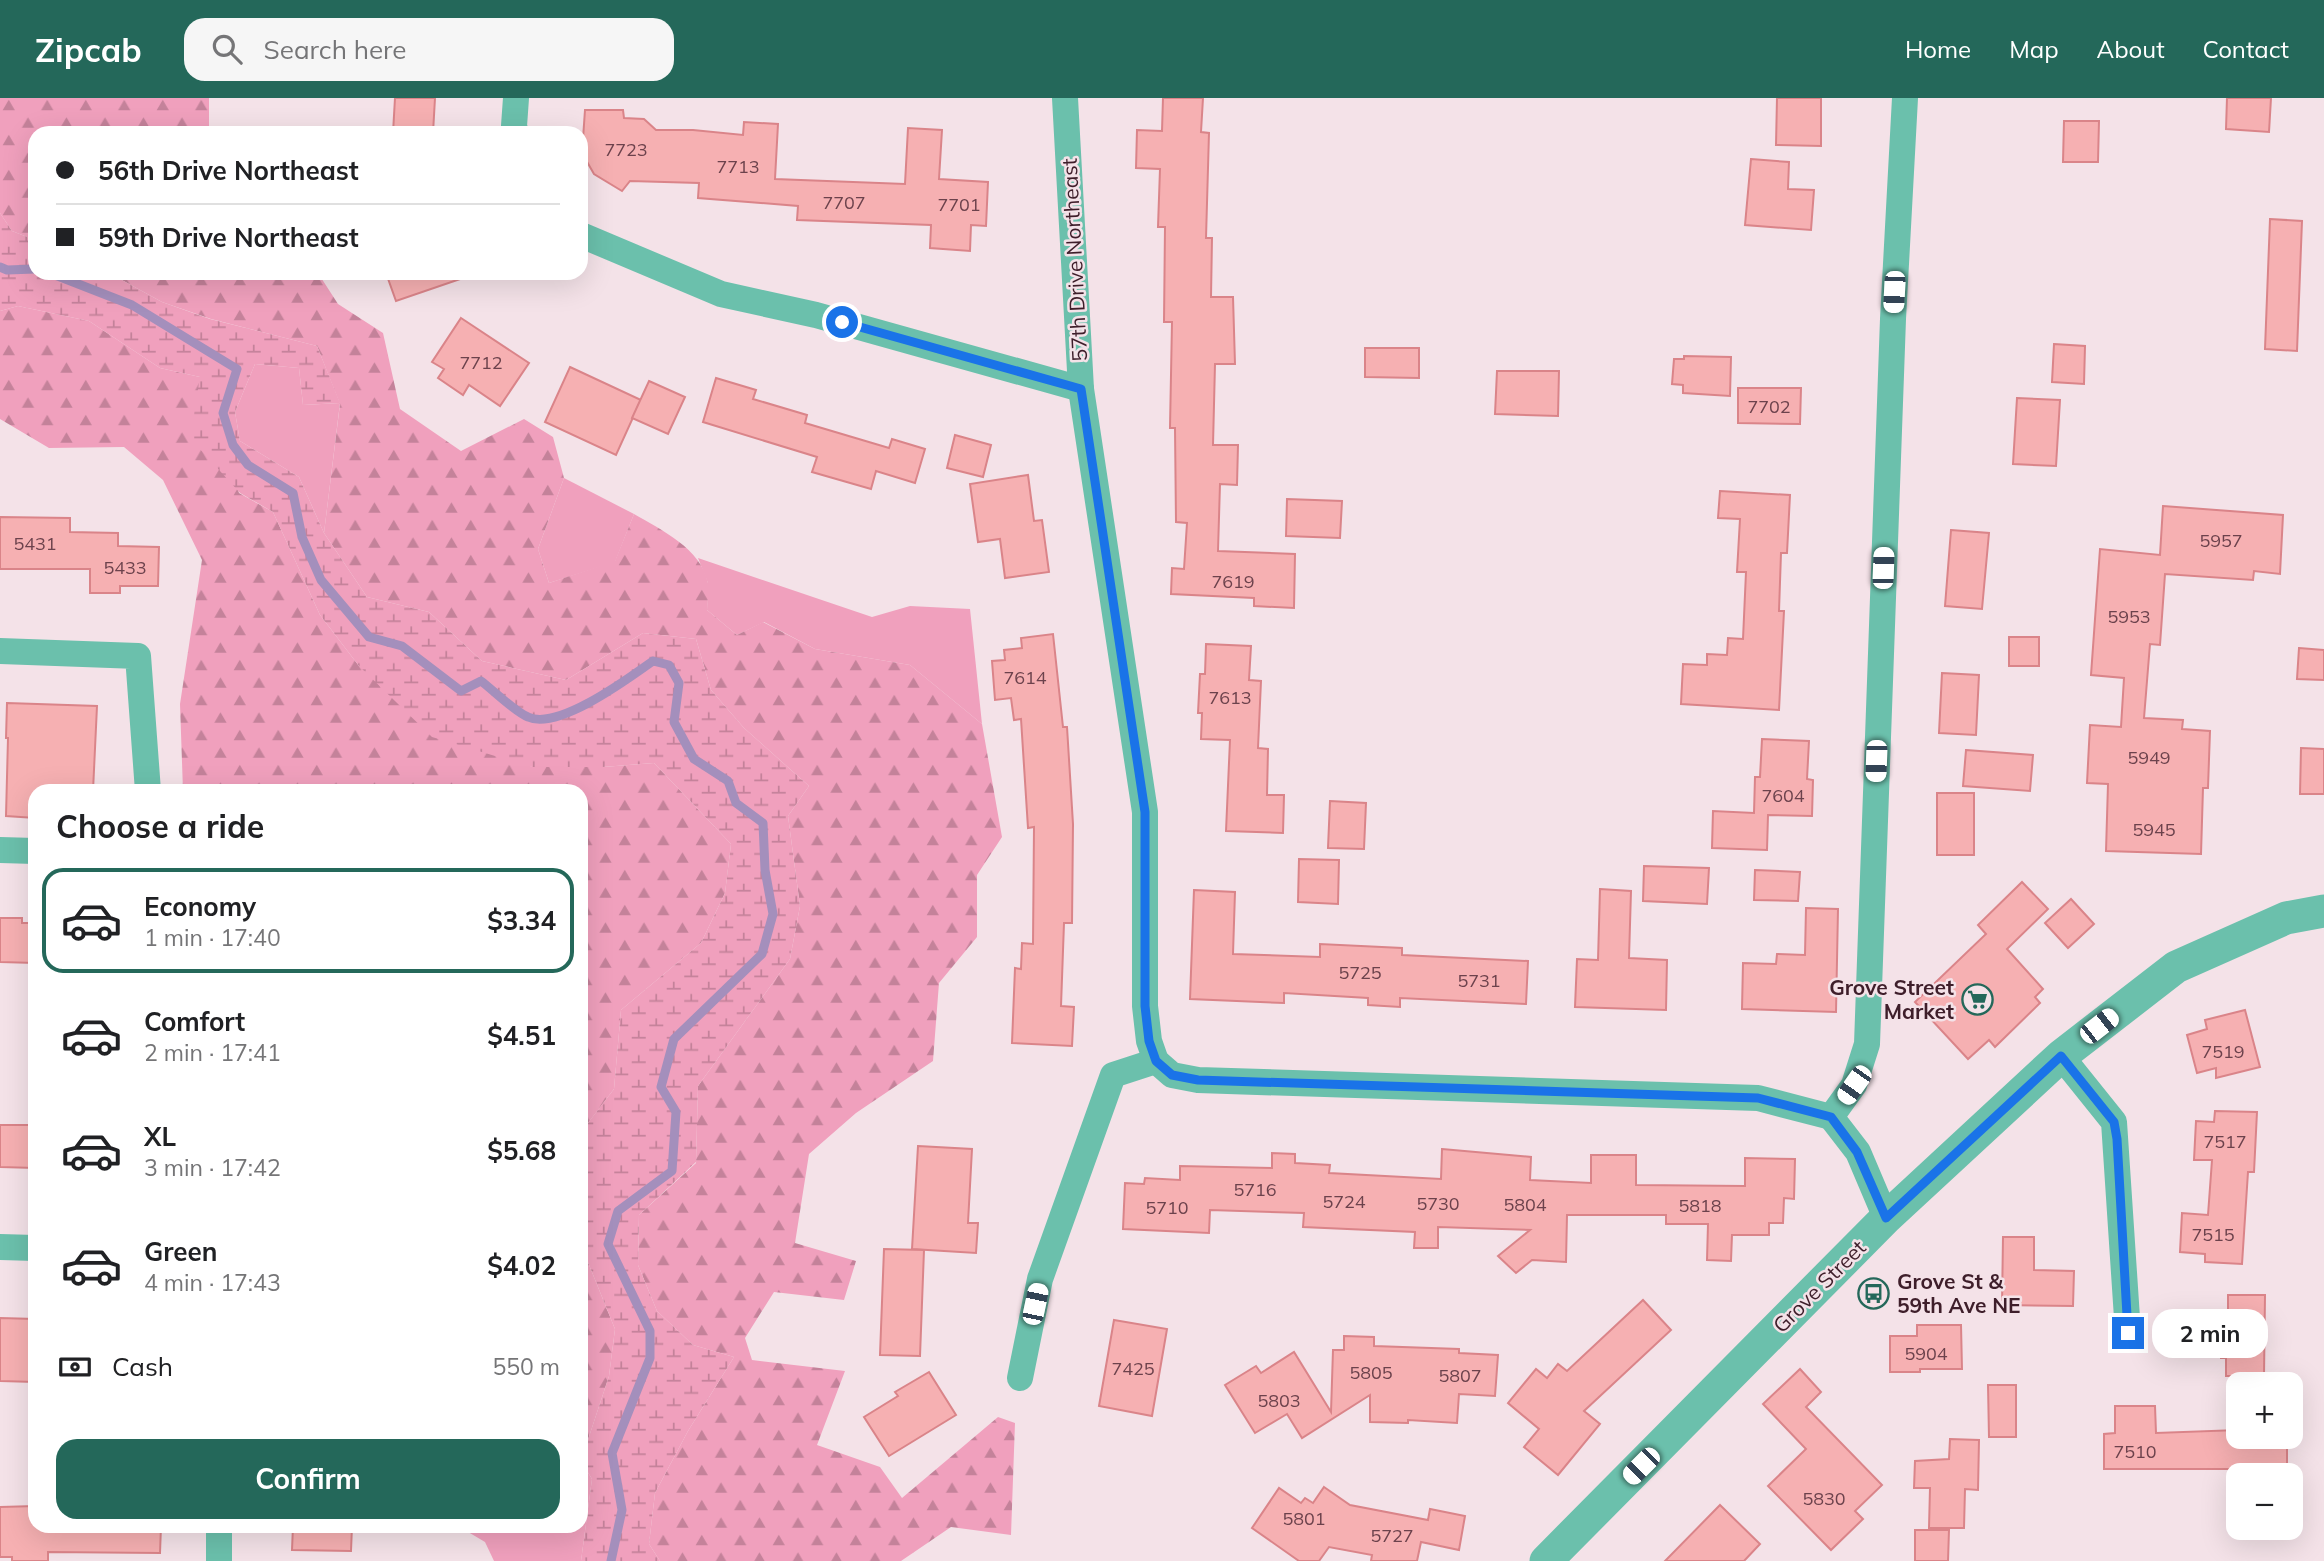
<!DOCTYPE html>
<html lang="en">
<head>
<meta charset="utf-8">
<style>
  :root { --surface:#fff; --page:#f6f6f6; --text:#202124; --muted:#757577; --line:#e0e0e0; --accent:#24685a }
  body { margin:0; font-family:Mulish,sans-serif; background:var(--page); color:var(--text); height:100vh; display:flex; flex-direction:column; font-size:26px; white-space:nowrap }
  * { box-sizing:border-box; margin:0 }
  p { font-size:23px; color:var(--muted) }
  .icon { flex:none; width:38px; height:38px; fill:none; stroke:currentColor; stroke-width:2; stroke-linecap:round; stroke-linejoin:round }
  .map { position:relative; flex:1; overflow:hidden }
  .drawer { position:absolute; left:28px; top:686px; width:560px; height:749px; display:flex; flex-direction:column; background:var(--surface); border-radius:21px; box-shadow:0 7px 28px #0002 }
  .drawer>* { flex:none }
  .hud { position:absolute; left:28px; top:28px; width:560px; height:154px; border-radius:21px; box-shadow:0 7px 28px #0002; display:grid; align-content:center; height:154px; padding:0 28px; background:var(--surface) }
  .fabs { position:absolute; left:2226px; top:1274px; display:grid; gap:14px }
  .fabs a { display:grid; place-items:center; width:77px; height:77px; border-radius:14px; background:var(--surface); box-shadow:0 7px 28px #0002; font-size:35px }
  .end { position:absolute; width:32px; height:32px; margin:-16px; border:9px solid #1a73e8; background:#fff; box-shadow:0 0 0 4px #fff }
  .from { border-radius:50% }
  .bubble { position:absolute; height:49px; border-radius:21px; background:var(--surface); box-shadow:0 7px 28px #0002; font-size:23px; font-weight:700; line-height:49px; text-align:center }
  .car { position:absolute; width:21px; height:42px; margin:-21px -10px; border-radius:9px; box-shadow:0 0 5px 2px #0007; background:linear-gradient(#fff 24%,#345 0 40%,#fff 0 76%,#345 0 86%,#fff 0) }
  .hud b { display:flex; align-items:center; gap:24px; height:66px; font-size:26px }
  .hud b+b { border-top:2px solid var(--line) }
  .hud i { width:18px; height:18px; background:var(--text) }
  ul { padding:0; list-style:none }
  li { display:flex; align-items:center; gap:21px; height:105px; margin:0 14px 10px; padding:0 14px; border:4px solid transparent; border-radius:21px }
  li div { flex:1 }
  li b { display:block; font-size:26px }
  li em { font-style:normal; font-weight:700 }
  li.active { border-color:var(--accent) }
  li>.icon { width:63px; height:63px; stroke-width:1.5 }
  h2 { padding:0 28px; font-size:32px; line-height:84px }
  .pay { display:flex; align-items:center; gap:18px; height:77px; padding:0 28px; font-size:26px }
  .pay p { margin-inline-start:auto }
  .primary-button { display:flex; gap:14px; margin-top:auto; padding:14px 28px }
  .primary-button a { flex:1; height:80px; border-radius:21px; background:var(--accent); color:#fff; font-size:28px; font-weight:700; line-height:80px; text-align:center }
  header { display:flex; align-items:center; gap:42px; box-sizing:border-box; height:98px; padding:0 35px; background:var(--accent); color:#fff }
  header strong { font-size:33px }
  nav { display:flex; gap:38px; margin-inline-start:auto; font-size:24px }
  .search { width:490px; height:63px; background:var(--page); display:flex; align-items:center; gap:18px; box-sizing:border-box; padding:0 24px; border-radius:21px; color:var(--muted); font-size:26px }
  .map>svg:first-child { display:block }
  .grass { fill:#f0a0bd }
  .forest { fill:url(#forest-firs) }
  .wetland { fill:url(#wetland-marsh) }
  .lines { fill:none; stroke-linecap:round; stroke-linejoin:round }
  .stream { stroke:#a48fbc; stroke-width:9 }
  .building { fill:#f6b0b2; stroke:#da8489; stroke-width:2 }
  .minor { stroke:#6bc0ac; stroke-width:26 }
  .tertiary { stroke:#6bc0ac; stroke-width:33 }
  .route { stroke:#1a73e8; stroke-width:9 }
  .labels { text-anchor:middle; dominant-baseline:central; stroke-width:5; stroke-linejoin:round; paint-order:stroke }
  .number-label { font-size:18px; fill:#6c424c }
  .street-label { font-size:21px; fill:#3e1e2a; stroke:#f4e2e8 }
  .poi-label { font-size:21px; font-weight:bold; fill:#3e1e2a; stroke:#f4e2e8; text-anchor:end }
</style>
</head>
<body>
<header>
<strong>Zipcab</strong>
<div class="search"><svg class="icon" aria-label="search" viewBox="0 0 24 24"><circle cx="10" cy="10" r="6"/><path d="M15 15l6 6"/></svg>Search here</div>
<nav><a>Home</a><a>Map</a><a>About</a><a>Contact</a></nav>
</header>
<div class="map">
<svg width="2324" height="1463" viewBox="0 0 2324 1463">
  <defs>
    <pattern id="forest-firs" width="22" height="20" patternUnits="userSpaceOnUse" patternTransform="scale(1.75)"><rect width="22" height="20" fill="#f0a0bd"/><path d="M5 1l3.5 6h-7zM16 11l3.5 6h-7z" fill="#c4829a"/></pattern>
    <pattern id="wetland-marsh" width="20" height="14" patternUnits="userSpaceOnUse" patternTransform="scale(1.75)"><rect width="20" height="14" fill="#f0a0bd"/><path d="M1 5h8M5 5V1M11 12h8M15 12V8" fill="none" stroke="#c4829a"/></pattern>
  </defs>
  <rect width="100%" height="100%" fill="#f4e2e8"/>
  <g class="grass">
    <polygon points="255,266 299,270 303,307 340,305 324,435 299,379 240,343 235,314"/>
    <polygon points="564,380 634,416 615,464 549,485 538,451"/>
    <polygon points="698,460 872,519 910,508 970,511 982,626 910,567 815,551 764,524 737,537 707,512 708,485"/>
    <polygon points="581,1363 592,1381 581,1463 494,1463 485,1444 458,1428 581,1428"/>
  </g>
  <g class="forest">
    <polygon points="0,0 209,0 209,35 35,35 35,142 12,133 0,115"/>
    <path d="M109 175H318L338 206 383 235 400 311 461 353 524 321 553 339 564 380 538 451 549 485 615 463 634 416C661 432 701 450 708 485 710 493 707 504 707 512L737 537 763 524 815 551 910 567 982 626 1002 739 977 777V839L939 885 933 963 856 1015 809 1056 795 1145 856 1163 844 1202 774 1194 745 1240 752 1262 845 1273 817 1347 880 1369 902 1400 998 1319 1015 1325 1011 1437 951 1429 901 1463H660L649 1446 655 1395 688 1333 734 1259 693 1247 657 1213 638 1167 639 1117 696 1065 698 988 790 861 800 808 788 718 809 688 744 630 711 592 696 541 643 535 566 582 482 563 429 514 367 499 324 435 340 306 317 248 211 221 162 204Z"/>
    <polygon points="18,208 89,223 160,270 200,279 239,395 273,414 320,517 359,568 532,669 603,669 654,665 731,746 725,795 701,845 621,912 614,991 582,1033 581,693 183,693 180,606 202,462 163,382 124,349 49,350 0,321 0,213"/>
    <polygon points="581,1147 615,1231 609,1278 581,1363"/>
  </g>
  <polygon class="wetland" points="0,115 12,133 35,142 35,175 109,175 162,204 210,221 317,248 340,305 303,307 299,270 255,266 235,314 240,343 299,379 324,435 367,499 429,514 482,563 566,582 643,535 696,541 711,592 744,630 809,688 788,718 800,808 790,861 698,988 696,1064 639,1117 638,1167 657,1213 693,1247 734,1259 688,1333 655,1395 649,1446 660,1463 581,1463 592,1381 581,1363 609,1278 615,1231 581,1147 581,1034 614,991 621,912 701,845 725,795 731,746 654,665 603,669 532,669 432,639 359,568 320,517 273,414 240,395 190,340 200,279 160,270 89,223 18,208 0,213"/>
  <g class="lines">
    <g class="stream">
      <polyline points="0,169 7,172 35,171"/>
      <path d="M50 175 132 207 237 271 223 315 233 347 248 367 293 395 302 439 321 482 369 539 402 548 461 593 481 583C493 592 515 614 528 619 558 633 629 580 653 563L669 567 679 585 674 624 694 661 728 683 736 705 763 725 765 772 773 816 762 856 674 941 661 989 676 1014 672 1073 618 1113 608 1146 650 1233V1260L612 1355 622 1412 611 1463"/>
    </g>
  </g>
  <g class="building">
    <polygon points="395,0 435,0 433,35 393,35"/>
    <polygon points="1163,0 1203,0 1201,34 1209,35 1206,140 1212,140 1211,199 1233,199 1235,266 1215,266 1213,347 1238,347 1237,387 1220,386 1218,453 1295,456 1294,510 1254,508 1254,500 1171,496 1172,470 1184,471 1187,425 1176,424 1175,330 1170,330 1172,224 1164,224 1165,129 1158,129 1160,71 1136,70 1137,32 1162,33"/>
    <polygon points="1777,0 1821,0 1821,48 1776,47"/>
    <polygon points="2227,0 2271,0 2269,34 2226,31"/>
    <polygon points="585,12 623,12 624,20 644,21 656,32 693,32 743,37 744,24 778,26 775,81 905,86 908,30 942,32 939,81 988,84 986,128 971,127 970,153 930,150 931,127 797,122 798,108 698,100 699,85 630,83 622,93 594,76 582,55"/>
    <polygon points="2064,23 2099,23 2098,64 2063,64"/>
    <polygon points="1751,61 1789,64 1788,91 1814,92 1811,132 1745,127"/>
    <polygon points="2270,121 2302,123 2297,253 2265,251"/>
    <polygon points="386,175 466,175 466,179 396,203"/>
    <polygon points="461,220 529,265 500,308 469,287 463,297 438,280 444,271 432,264"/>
    <polygon points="2054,246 2085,248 2084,286 2052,284"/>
    <polygon points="1365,250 1419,250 1419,280 1365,279"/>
    <polygon points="1684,258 1731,259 1730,298 1683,295 1683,287 1672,286 1674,261 1684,261"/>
    <polygon points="570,269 641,302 616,357 545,324"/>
    <polygon points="1497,273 1559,273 1558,318 1495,316"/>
    <polygon points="716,280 756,292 753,301 807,317 805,325 889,350 892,341 925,351 915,385 876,373 871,391 812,374 817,359 703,324"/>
    <polygon points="649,283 685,299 668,336 632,320"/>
    <polygon points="1738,290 1801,290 1800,326 1738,325"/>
    <polygon points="2017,300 2060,302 2056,368 2013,366"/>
    <polygon points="955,337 991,347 983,379 947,370"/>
    <polygon points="1028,377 1034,423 1042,422 1049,474 1005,480 1000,441 978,444 970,386"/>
    <polygon points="1720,393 1790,397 1787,455 1781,455 1779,513 1784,513 1779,612 1681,606 1683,566 1707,567 1707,556 1727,557 1728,540 1743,541 1746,474 1737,474 1740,421 1718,420"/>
    <polygon points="1287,401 1342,403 1340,440 1286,438"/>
    <polygon points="2163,408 2283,417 2280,476 2254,473 2253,482 2165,476 2160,547 2150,546 2144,620 2183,622 2182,631 2210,633 2208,690 2203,690 2201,756 2106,753 2108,686 2087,685 2090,627 2121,629 2124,580 2091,577 2100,451 2160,457"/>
    <polygon points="0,419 70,420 70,434 118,435 118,448 159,449 158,488 120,488 120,495 90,495 90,471 0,471"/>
    <polygon points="1951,432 1989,435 1982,511 1945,508"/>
    <polygon points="1053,536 1063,629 1067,629 1073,726 1072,825 1064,825 1061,908 1074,909 1072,948 1012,945 1015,870 1021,871 1022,845 1033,846 1034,729 1028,730 1021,621 1014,622 1011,600 995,602 992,563 1005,562 1004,552 1022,550 1021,540"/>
    <rect x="2009" y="539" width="30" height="29"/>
    <polygon points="1206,546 1251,548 1249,582 1261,583 1258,650 1268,651 1267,697 1284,697 1283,735 1226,733 1230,642 1201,641 1202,615 1198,615 1200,576 1205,576"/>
    <polygon points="2299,550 2324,552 2324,582 2297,581"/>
    <polygon points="1942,575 1979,577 1976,637 1939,635"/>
    <polygon points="7,605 97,608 93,693 35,693 35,720 6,718 8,640 6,640"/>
    <polygon points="1762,641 1809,643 1807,681 1813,682 1812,718 1768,717 1767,752 1712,750 1713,713 1754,715 1755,679 1760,679"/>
    <polygon points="2301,650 2324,651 2324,696 2300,696"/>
    <polygon points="1966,652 2033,657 2030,693 1963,688"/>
    <rect x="1937" y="695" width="37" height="62"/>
    <polygon points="1330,703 1366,705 1364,751 1328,750"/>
    <polygon points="1299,761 1339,762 1338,806 1298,804"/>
    <polygon points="1644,768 1709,770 1707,806 1643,803"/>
    <polygon points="1755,772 1800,774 1798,803 1754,802"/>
    <polygon points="2022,784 2048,811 2007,851 2043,891 2035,899 2040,905 1995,949 1989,942 1968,961 1915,904 1986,836 1978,827"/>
    <polygon points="1600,791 1631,793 1629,860 1667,862 1666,912 1575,909 1577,861 1598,862"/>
    <polygon points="1194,792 1235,794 1233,856 1320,859 1320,846 1402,850 1402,857 1528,863 1526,906 1400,900 1400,909 1368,907 1368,900 1284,895 1284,905 1190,901"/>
    <polygon points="2071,801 2094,826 2068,850 2045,825"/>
    <polygon points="1806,810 1838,811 1836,914 1742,911 1743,865 1776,866 1777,856 1805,857"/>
    <polygon points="0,820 22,820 22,825 35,825 35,865 0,864"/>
    <polygon points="2245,912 2260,969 2216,980 2216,970 2197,975 2187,937 2207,931 2205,922"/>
    <polygon points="2215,1013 2257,1014 2254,1074 2248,1074 2242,1166 2205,1164 2205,1156 2180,1154 2182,1115 2208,1117 2212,1062 2194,1062 2196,1023 2214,1024"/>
    <polygon points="0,1027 35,1027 35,1070 0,1069"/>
    <polygon points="918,1048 972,1051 968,1125 978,1125 976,1155 912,1151"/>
    <polygon points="1442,1051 1531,1059 1530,1082 1591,1085 1591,1057 1636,1057 1636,1087 1745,1088 1745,1060 1795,1061 1794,1101 1784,1100 1783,1125 1769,1125 1769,1137 1732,1137 1731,1163 1707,1162 1708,1126 1666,1126 1666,1117 1567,1117 1566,1164 1532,1162 1516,1175 1498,1158 1530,1132 1438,1129 1438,1150 1414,1150 1415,1134 1303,1129 1304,1115 1210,1112 1209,1135 1123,1131 1125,1085 1144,1086 1145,1080 1180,1082 1180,1068 1272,1070 1272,1055 1295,1056 1295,1065 1330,1067 1329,1075 1441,1081"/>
    <polygon points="2003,1139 2034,1139 2034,1172 2074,1173 2073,1208 2002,1207"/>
    <polygon points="884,1151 924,1152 920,1258 880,1257"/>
    <polygon points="2228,1197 2265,1197 2264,1278 2226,1278 2226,1260 2221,1260 2221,1213 2228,1213"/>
    <polygon points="1643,1202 1671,1232 1584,1313 1600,1326 1558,1377 1524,1349 1539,1331 1508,1305 1536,1271 1547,1280 1558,1266 1567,1273"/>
    <polygon points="0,1220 35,1221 35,1284 0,1283"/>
    <polygon points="1114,1222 1167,1231 1152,1318 1099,1308"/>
    <polygon points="1917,1227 1961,1227 1962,1271 1920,1271 1920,1274 1890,1274 1890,1238 1917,1238"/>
    <polygon points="1344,1238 1374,1239 1374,1248 1459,1251 1459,1255 1498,1257 1495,1298 1459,1296 1457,1325 1408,1322 1408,1325 1370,1324 1370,1297 1302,1340 1287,1316 1255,1335 1225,1287 1256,1268 1261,1275 1294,1254 1331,1314 1333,1252 1344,1252"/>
    <polygon points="1800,1271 1821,1294 1806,1309 1882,1387 1855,1413 1863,1421 1831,1452 1768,1388 1806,1351 1763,1306"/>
    <polygon points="929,1274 956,1317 889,1358 864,1319 898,1298 895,1294"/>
    <polygon points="1988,1287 2016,1287 2016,1339 1989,1339"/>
    <polygon points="2115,1308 2155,1308 2156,1335 2238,1332 2238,1339 2287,1339 2287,1371 2104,1371 2104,1336 2115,1335"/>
    <polygon points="1950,1341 1979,1342 1978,1392 1965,1391 1964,1430 1929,1430 1930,1390 1914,1390 1915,1363 1949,1361"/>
    <polygon points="1324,1389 1350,1407 1428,1422 1430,1411 1465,1418 1459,1452 1421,1444 1417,1463 1371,1463 1372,1457 1329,1449 1319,1463 1299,1463 1252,1430 1279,1390 1301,1405 1305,1400 1313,1405"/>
    <polygon points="1720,1407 1760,1446 1744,1463 1665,1463"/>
    <polygon points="35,1408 35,1428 161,1428 160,1455 48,1454 48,1463 12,1463 12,1459 0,1459 0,1409"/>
    <polygon points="293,1428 352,1428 351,1453 292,1452"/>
    <polygon points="1915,1432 1949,1432 1948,1463 1915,1463"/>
  </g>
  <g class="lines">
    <g class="minor">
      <polyline points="516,35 514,28 516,0"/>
      <polyline points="581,137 721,196 816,217 1081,291"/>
      <polyline points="0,553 138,558 148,693"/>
      <polyline points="0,752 35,753"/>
      <polyline points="2061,958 2114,1024 2128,1235"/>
      <polyline points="1156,963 1172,977 1198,982 1758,1000 1831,1019"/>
      <polyline points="1886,1120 1858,1054 1831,1019 1854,987 1867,946 1893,221 1905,0"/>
      <polyline points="0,1149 35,1150"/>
      <polyline points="1020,1280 1040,1181 1113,977 1156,963 1149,943 1145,908 1145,714 1081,291 1065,0"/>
      <polyline points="219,1428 219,1463"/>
    </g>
    <polyline class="tertiary" points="1546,1463 1886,1120 2061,958 2176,869 2286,820 2324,813"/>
  </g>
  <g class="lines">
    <polyline class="route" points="842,224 1081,291 1145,714 1145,908 1149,943 1156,963 1172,977 1198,982 1758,1000 1831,1019 1857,1054 1886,1120 2061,958 2114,1024 2117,1041 2128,1235"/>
  </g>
  <defs>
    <symbol id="supermarket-ring" viewBox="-11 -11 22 22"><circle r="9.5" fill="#f4e2e8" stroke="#24685a" stroke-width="1.5"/><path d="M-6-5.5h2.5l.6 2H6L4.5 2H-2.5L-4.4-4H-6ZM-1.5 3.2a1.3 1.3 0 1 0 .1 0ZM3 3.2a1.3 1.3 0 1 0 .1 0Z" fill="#24685a"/></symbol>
    <symbol id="bus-ring" viewBox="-11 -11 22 22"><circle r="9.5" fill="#f4e2e8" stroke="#24685a" stroke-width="1.5"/><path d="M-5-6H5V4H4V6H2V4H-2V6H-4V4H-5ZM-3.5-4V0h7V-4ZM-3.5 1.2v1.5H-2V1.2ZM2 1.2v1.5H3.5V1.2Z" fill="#24685a"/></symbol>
  </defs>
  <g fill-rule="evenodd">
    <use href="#supermarket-ring" x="1960" y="884" width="35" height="35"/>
    <use href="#bus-ring" x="1856" y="1178" width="35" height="35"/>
  </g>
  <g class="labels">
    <g class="number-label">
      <text x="626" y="51">7723</text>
      <text x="738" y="68">7713</text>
      <text x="844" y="104">7707</text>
      <text x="959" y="106">7701</text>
      <text x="481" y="264">7712</text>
      <text x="1769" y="308">7702</text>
      <text x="2221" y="442">5957</text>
      <text x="35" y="445">5431</text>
      <text x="125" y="469">5433</text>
      <text x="1233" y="483">7619</text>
      <text x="2129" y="518">5953</text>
      <text x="1025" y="579">7614</text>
      <text x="1230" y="599">7613</text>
      <text x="2149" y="659">5949</text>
      <text x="1783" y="697">7604</text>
      <text x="2154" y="731">5945</text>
      <text x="1360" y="874">5725</text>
      <text x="1479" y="882">5731</text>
      <text x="2223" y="953">7519</text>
      <text x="2225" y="1043">7517</text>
      <text x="1255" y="1091">5716</text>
      <text x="1344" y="1103">5724</text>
      <text x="1438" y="1105">5730</text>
      <text x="1525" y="1106">5804</text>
      <text x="1700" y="1107">5818</text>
      <text x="1167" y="1109">5710</text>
      <text x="2213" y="1136">7515</text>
      <text x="1926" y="1255">5904</text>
      <text x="1133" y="1270">7425</text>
      <text x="1371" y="1274">5805</text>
      <text x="1460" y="1277">5807</text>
      <text x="1279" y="1302">5803</text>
      <text x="2135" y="1353">7510</text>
      <text x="1824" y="1400">5830</text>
      <text x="1304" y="1420">5801</text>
      <text x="1392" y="1437">5727</text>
    </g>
    <g class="street-label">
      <text transform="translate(1074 162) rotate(-93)">57th Drive Northeast</text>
      <text transform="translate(1819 1188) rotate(-45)">Grove Street</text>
    </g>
    <g class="poi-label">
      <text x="1954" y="889">Grove Street<tspan x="1954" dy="24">Market</tspan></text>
      <text x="1897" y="1183" text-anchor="start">Grove St &amp;<tspan x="1897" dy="24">59th Ave NE</tspan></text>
    </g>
  </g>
</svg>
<div class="fabs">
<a>+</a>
<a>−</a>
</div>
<i class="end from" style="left:842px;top:224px"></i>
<i class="end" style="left:2128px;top:1235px"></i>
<div class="bubble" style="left:2152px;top:1211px;width:116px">2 min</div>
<i class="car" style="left:1894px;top:194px;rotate:183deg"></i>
<i class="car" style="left:1883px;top:470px;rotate:2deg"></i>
<i class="car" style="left:1876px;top:663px;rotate:182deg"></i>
<i class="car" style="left:2099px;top:928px;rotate:52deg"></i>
<i class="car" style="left:1854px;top:987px;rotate:215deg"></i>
<i class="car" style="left:1035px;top:1206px;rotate:12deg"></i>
<i class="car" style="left:1641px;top:1368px;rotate:225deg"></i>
<div class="hud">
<b><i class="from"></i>56th Drive Northeast</b>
<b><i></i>59th Drive Northeast</b>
</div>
<section class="drawer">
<h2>Choose a ride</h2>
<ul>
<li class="active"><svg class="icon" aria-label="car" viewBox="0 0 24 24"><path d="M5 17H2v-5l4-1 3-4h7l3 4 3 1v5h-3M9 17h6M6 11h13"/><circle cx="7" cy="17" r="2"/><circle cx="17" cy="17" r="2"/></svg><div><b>Economy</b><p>1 min · 17:40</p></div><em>$3.34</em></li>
<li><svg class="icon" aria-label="car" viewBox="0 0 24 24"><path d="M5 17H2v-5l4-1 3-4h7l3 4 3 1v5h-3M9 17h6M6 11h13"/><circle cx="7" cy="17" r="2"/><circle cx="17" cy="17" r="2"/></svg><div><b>Comfort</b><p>2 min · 17:41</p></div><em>$4.51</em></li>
<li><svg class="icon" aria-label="car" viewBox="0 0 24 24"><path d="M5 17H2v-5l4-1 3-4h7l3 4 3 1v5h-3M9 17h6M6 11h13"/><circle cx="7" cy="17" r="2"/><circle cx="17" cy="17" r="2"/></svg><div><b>XL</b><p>3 min · 17:42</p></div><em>$5.68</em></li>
<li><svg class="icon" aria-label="car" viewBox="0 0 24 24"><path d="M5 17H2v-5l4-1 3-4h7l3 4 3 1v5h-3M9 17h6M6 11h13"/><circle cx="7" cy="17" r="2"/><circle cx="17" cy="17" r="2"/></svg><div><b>Green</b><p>4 min · 17:43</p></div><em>$4.02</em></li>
</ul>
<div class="pay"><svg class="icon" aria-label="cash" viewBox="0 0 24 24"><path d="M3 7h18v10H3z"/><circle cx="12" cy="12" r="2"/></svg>Cash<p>550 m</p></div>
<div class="primary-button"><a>Confirm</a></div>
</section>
</div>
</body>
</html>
